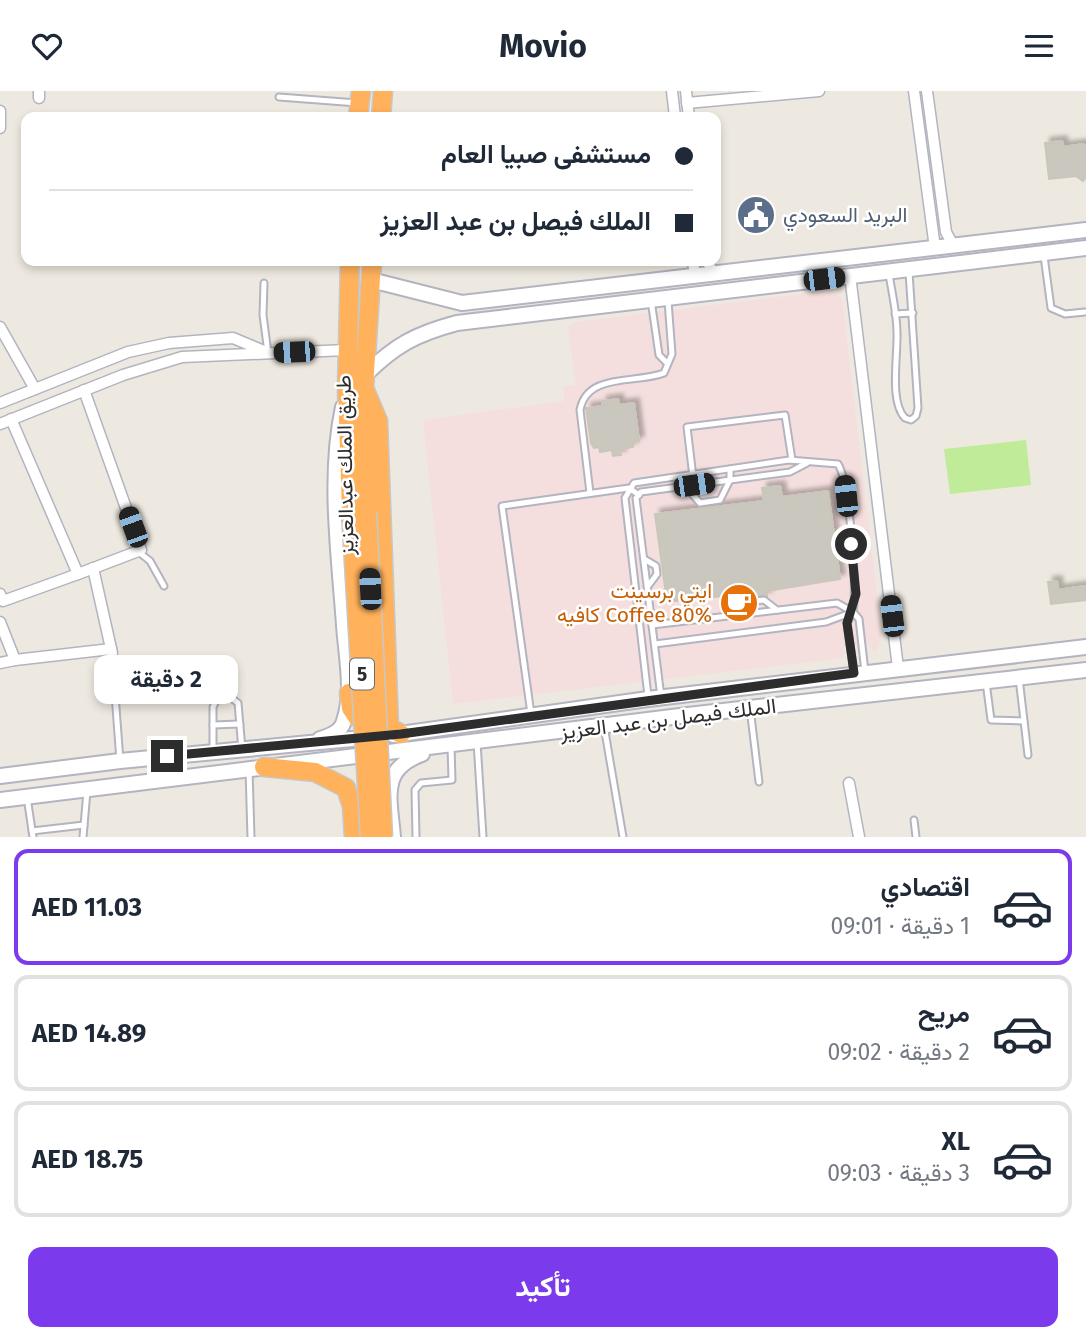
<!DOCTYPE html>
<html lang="ar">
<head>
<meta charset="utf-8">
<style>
  :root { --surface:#fff; --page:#f6f6f7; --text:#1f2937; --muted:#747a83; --line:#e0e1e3; --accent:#7c3aed }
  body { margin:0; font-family:"Fira Sans",Vazirmatn,sans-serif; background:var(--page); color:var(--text); direction:rtl; height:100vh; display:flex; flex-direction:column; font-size:26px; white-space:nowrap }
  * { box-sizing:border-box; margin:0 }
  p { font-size:23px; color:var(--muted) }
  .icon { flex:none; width:38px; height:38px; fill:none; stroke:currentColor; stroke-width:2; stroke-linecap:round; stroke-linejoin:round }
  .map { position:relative; height:746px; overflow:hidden; direction:ltr }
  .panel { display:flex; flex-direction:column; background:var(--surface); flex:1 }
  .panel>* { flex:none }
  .top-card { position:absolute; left:21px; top:21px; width:700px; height:154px; border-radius:14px; box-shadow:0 4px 10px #0003; direction:rtl; display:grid; align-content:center; height:154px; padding:0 28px; background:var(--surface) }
  .end { position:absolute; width:32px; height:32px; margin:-16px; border:9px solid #2d2d2d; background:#fff; box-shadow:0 0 0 4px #fff }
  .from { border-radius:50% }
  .bubble { position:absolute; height:49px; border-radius:14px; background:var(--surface); box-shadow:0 4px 10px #0003; font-size:23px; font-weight:700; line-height:49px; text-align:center; direction:rtl }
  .car { position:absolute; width:21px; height:42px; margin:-21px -10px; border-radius:9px; box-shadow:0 0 5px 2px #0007; background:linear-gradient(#222 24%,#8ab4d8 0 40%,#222 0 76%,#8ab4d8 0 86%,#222 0) }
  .top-card b { display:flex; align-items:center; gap:24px; height:66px; font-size:26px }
  .top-card b+b { border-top:2px solid var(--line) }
  .top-card i { width:18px; height:18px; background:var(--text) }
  ul { padding:12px 0 0; list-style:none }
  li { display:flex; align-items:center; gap:21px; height:116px; margin:0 14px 10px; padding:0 14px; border:4px solid var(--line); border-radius:14px }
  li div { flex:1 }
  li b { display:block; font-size:26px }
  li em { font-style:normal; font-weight:700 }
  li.on { border-color:var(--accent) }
  li>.icon { width:63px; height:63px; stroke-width:1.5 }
  .primary-button { display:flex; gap:14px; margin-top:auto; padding:14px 28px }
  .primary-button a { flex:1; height:80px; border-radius:14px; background:var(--accent); color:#fff; font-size:28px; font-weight:700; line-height:80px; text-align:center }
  header { display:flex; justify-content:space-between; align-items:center; height:91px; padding:0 28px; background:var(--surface); font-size:32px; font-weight:700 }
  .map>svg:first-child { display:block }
  .medical { fill:#f4dfde }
  .pitch { fill:#c0eb99 }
  .building { fill:#cac7be; stroke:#cac6b9; stroke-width:2; filter:url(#shadow) }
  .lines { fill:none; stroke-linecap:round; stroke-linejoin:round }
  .lane-casing { stroke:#b3b4c0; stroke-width:9 }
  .street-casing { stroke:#b3b4c0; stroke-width:13 }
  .secondary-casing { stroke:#b3b4c0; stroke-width:18 }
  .highway-casing { stroke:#c8c8c8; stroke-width:21 }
  .lane { stroke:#fff; stroke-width:5 }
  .street { stroke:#fff; stroke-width:10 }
  .secondary { stroke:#fff; stroke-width:14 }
  .highway { stroke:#ffb15b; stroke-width:18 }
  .highway-bridge-casing { stroke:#c8c8c8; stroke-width:21; stroke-linecap:butt }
  .highway-bridge { stroke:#ffb15b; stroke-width:18 }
  .route { stroke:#2d2d2d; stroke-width:9 }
  .labels { text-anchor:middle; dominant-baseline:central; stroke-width:5; stroke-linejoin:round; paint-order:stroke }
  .shield { fill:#fff; stroke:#6c6c6c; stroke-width:2 }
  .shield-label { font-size:19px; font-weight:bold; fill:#2d2d2d }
  .service-label { font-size:21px; fill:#4e5e75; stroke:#fff; text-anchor:start }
  .street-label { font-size:21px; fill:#2d2d2d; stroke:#fff }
  .food-label { font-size:21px; fill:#c56008; stroke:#fff; text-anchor:end }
</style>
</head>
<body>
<header><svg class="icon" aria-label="menu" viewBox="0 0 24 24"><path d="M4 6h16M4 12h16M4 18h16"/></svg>Movio<svg class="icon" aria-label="heart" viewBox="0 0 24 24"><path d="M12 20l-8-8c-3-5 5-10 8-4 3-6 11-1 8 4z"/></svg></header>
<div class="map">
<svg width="1086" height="746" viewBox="0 0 1086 746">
  <defs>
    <filter id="shadow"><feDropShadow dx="5" dy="-5" stdDeviation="2" flood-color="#0004"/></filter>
  </defs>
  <rect width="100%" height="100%" fill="#eee9e0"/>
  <polygon class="medical" points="831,199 842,207 882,546 877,560 870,559 869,554 844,556 844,567 453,613 423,329 564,310 563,296 576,294 568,237 575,231"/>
  <polygon class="pitch" points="1026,349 1031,394 950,403 944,358"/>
  <g class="building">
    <polygon points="1062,50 1063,56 1084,53 1086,56 1086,86 1083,90 1076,85 1049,88 1045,52"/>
    <polygon points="618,308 619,314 634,312 639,350 633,351 633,356 620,358 621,364 613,365 612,359 600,361 599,356 594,357 591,352 586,317 603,315 602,310"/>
    <polygon points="780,395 782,406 828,400 840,488 767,500 767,505 742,507 742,503 667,511 655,423 764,410 762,397"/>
    <polygon points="1057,490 1058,499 1086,495 1086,509 1051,513 1048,491"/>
  </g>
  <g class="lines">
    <defs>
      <g id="lane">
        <polyline points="279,6 357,12"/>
        <polyline points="1044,165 1051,217 1065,223 1085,221"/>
        <path d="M889 183C892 202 897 223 897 242 898 264 889 311 905 327L911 329 916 325 918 317 909 181"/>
        <polyline points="264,192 263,224 268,262"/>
        <polyline points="651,209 659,264 667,272"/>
        <polyline points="895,223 913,222"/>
        <polyline points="694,394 687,336 785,324 792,369"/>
        <polyline points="685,395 700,412 720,409 730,389 730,378"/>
        <path d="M590 402 580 319C587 281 637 293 664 282L672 263 668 210"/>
        <polyline points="140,462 150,470 164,495"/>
        <polyline points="644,468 656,475 657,483 648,495"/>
        <polyline points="735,524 746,511 764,509 777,519"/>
        <polyline points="652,534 837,512 853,521"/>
        <polyline points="655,553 826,531 853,521"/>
        <polyline points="112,563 120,670"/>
        <polyline points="854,582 847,532 853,521 859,528 865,581"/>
        <polyline points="1019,587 1028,664"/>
        <polyline points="986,591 991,629 1024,630"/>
        <path d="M648 605 625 407 634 392 789 369 838 373C850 392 857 496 853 521"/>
        <polyline points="661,606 636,407 641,401 790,381 807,372"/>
        <polyline points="750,617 759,691"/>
        <polyline points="531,623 502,415 629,397 639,404"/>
        <polyline points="213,634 240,633"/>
        <polyline points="604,635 623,746"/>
        <polyline points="477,651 483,746"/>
        <polyline points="213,661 213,616 218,606 230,606 238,612 242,659"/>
        <polyline points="249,678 251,746"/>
        <polyline points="27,706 33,746"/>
        <polyline points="914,729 916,746"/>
        <polyline points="32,740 84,734"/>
        <polyline points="83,746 87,700"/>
        <polyline points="416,746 415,699 421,692 452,689 451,655"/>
      </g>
      <g id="street">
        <polyline points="39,0 39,7"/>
        <polyline points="672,0 675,26"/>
        <polyline points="686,0 689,26"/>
        <polyline points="914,0 935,157"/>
        <polyline points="927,0 946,141 953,154"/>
        <polyline points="687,12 819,0"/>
        <polyline points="0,20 0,37"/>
        <polyline points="693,170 695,185"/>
        <polyline points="707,170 714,183"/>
        <polyline points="850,184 898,577"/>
        <polyline points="0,236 35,298"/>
        <polyline points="0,312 128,261 169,252 233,247 264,260"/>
        <polyline points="11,328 78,483 141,459 84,299"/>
        <polyline points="0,333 123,284 182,266 347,259"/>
        <polyline points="93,477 112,562"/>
        <polyline points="0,503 3,510 78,483"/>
        <polyline points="0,531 15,569 111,558"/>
        <polyline points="0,572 15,569"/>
        <polyline points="849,692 859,746"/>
      </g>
      <g id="secondary">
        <polyline points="371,189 462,212 1086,139"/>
        <path d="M365 284C395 254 416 243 457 232L1086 157"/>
        <polyline points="393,644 648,608 1086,556"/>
        <path d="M320 648C330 645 341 641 344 630 354 600 346 565 344 534 339 463 328 386 343 316"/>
        <polyline points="0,685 120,670 373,646"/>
        <polyline points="0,709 688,624 1086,579"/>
        <path d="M393 746C390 708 379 678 422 663"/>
      </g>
      <g id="highway">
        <polyline points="358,26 361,0"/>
        <polyline points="381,26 383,0"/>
        <polyline points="350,170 347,298 351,420"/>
        <polyline points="364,297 378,330 389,636 401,643"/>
        <polyline points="367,421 364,297 372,170"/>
        <polyline points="349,602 351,617 357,626 372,627"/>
        <polyline points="264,676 315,681 346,697 352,715 354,746"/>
      </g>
    </defs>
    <use href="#lane" class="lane-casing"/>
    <use href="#street" class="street-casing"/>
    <use href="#secondary" class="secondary-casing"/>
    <use href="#highway" class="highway-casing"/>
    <use href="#lane" class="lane"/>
    <use href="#street" class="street"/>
    <use href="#secondary" class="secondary"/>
    <use href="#highway" class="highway"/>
    <defs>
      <g id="highway-bridge">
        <polyline points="351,420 370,746"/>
        <polyline points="367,421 383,746"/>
      </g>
    </defs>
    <use href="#highway-bridge" class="highway-bridge-casing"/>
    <use href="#highway-bridge" class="highway-bridge"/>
  </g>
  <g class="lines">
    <polyline class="route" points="167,665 401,643 854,582 847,532 856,503 851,453"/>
  </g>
  <defs>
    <symbol id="civic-disc" viewBox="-11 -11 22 22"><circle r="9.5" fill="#5c6f8a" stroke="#fff"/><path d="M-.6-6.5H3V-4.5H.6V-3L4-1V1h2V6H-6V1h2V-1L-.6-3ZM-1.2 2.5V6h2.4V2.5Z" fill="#fff"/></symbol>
    <symbol id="cafe-disc" viewBox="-11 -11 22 22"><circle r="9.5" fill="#e8710a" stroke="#fff"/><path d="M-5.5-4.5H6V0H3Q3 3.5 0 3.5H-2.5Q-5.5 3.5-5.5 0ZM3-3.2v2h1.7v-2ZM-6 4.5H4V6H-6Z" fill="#fff"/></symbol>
  </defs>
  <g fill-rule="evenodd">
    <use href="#civic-disc" x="734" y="102" width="44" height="44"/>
    <use href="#cafe-disc" x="717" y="490" width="44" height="44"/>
  </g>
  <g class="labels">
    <rect class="shield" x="350" y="567.5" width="24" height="31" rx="5"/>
    <g class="shield-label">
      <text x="362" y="583">5</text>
    </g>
    <g class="service-label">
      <text x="783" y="124">البريد السعودي</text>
    </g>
    <g class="street-label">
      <text transform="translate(345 374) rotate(-91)">طريق الملك عبدالعزيز</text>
      <text transform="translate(668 628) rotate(-7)">الملك فيصل بن عبد العزيز</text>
    </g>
    <g class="food-label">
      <text x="712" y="500">ايتي برسينت<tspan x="712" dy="24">كافيه Coffee 80%</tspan></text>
    </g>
  </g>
</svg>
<i class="end from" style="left:851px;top:453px"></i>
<i class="end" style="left:167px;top:665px"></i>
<div class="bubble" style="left:94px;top:564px;width:144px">2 دقيقة</div>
<i class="car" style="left:824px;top:188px;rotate:83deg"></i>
<i class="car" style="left:294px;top:261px;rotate:268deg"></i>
<i class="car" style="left:694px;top:394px;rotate:82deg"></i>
<i class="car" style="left:846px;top:405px;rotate:354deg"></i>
<i class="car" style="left:133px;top:436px;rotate:340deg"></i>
<i class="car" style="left:370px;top:498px;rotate:357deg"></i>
<i class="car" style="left:892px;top:525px;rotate:353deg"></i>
<div class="top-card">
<b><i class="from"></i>مستشفى صبيا العام</b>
<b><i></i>الملك فيصل بن عبد العزيز</b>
</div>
</div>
<section class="panel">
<ul>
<li class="on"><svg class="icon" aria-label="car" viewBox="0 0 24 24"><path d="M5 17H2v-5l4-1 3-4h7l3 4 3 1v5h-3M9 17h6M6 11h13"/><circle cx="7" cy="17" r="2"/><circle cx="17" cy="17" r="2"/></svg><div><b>اقتصادي</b><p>1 دقيقة · 09:01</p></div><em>AED 11.03</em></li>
<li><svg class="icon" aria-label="car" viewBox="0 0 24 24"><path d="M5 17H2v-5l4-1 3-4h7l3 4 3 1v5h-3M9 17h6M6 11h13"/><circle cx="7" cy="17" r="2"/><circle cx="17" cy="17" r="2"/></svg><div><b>مريح</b><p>2 دقيقة · 09:02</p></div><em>AED 14.89</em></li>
<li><svg class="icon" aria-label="car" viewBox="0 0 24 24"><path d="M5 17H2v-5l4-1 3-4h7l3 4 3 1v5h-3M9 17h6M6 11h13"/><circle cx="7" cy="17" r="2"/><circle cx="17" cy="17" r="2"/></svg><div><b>XL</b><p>3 دقيقة · 09:03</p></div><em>AED 18.75</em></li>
</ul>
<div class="primary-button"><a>تأكيد</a></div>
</section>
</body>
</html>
